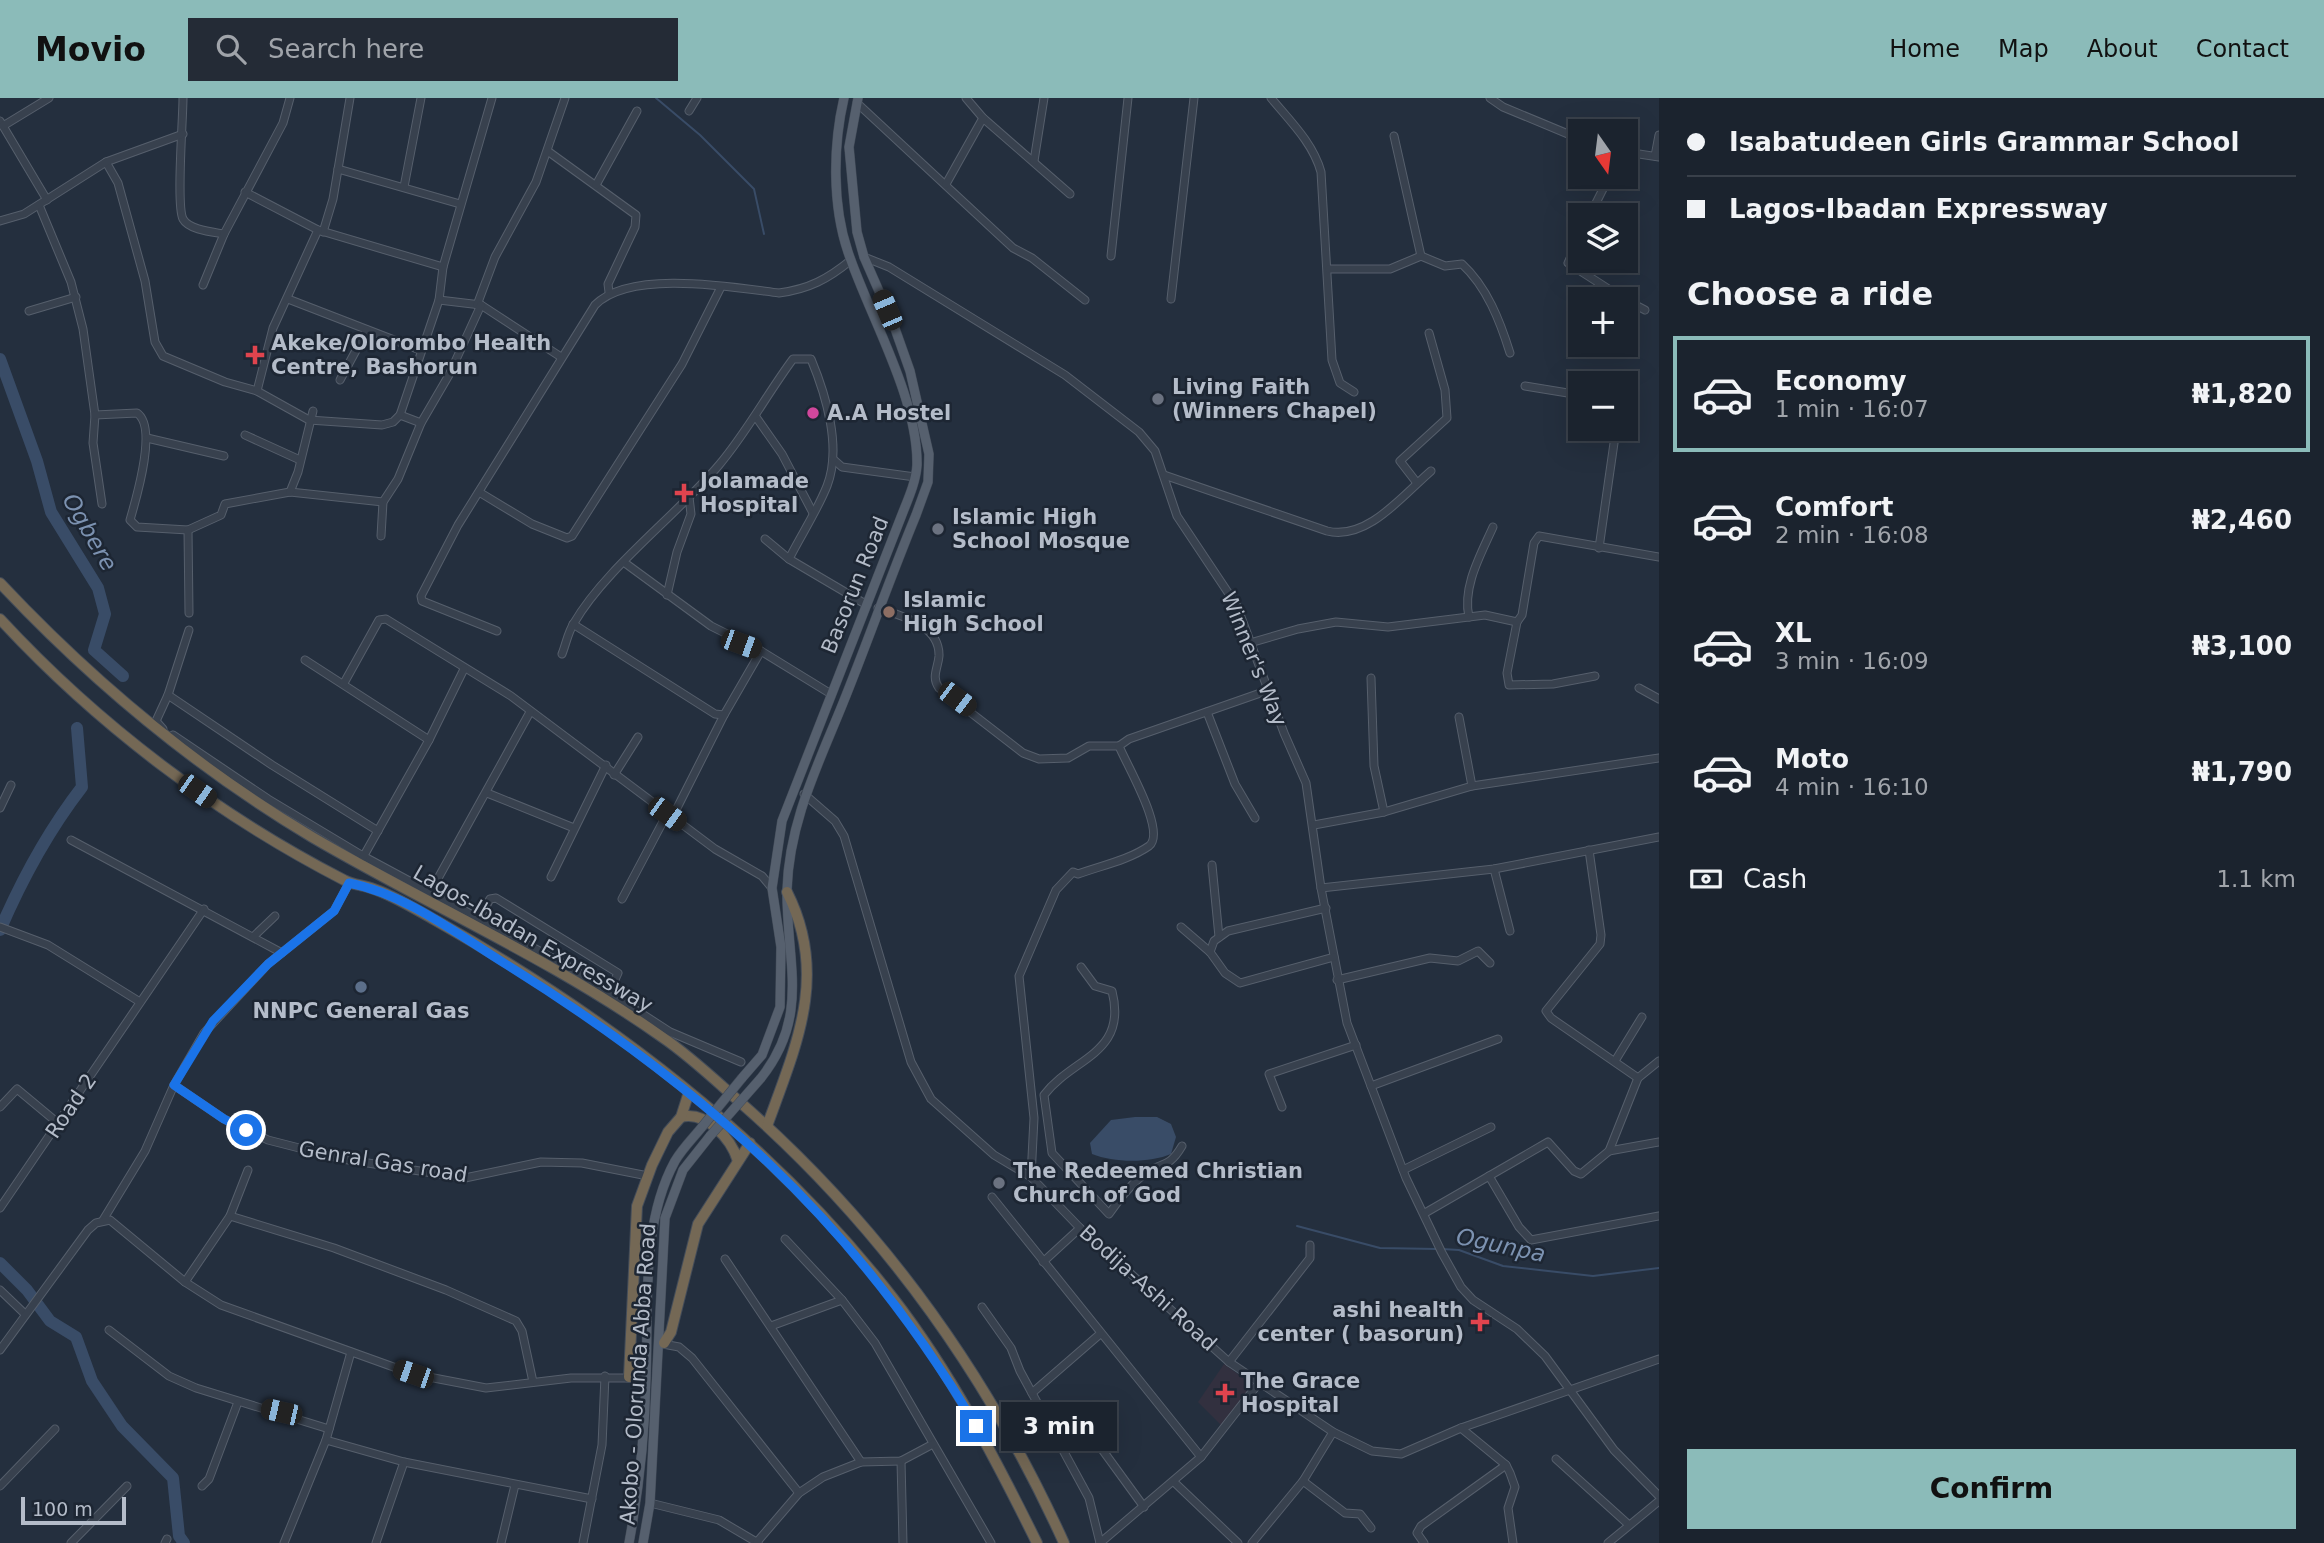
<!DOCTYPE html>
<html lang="en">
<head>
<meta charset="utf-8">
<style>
  :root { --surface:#1b232e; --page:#242b36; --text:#f1f3f6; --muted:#a0a4aa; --line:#39404a; --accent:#8bbbb9 }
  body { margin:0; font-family:"DejaVu Sans",sans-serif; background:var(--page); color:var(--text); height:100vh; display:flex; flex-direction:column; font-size:26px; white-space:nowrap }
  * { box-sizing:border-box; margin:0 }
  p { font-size:23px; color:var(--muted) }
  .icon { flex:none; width:38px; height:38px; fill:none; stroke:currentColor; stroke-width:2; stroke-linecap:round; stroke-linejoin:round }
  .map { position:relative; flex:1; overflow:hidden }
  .sheet { display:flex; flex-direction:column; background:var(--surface); width:665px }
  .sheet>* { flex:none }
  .top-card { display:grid; align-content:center; height:154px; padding:0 28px; background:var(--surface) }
  .needle { width:46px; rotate:166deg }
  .buttons { position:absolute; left:1568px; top:21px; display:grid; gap:14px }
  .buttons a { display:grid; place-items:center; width:70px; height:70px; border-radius:0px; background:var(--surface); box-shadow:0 7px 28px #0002,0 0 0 2px var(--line); font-size:35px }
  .scale { position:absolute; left:21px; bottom:18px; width:105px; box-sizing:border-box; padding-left:7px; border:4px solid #b4bcc9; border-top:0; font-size:19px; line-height:24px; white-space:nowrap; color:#b4bcc9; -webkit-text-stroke:5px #1d2633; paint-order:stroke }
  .end { position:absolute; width:32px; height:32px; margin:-16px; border:9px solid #1a73e8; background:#fff; box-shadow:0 0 0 4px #fff }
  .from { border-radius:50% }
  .bubble { position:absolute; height:49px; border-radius:0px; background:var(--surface); box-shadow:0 7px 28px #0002,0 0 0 2px var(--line); font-size:23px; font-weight:700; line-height:49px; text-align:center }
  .car { position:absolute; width:21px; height:42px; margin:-21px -10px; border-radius:9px; box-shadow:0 0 5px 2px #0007; background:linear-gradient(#222 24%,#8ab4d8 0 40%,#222 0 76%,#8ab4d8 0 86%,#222 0) }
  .top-card b { display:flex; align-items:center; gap:24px; height:66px; font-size:26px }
  .top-card b+b { border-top:2px solid var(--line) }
  .top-card i { width:18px; height:18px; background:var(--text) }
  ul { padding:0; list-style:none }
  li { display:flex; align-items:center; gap:21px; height:116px; margin:0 14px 10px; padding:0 14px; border:4px solid transparent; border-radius:0px }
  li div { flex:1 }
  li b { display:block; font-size:26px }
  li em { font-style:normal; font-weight:700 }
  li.active { border-color:var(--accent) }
  li>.icon { width:63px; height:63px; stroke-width:1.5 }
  h2 { padding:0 28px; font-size:32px; line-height:84px }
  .pay { display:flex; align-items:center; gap:18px; height:77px; padding:0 28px; font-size:26px }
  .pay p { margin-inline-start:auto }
  .action { display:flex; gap:14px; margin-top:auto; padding:14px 28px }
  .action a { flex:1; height:80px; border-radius:0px; background:var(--accent); color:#111; font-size:28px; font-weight:700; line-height:80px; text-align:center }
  header { display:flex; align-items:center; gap:42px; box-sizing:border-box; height:98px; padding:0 35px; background:var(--accent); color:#111 }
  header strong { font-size:33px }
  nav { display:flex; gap:38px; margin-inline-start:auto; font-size:24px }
  .search { width:490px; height:63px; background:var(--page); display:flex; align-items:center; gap:18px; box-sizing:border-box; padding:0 24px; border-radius:0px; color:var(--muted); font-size:26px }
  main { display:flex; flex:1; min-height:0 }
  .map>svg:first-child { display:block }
  .medical { fill:#32303f }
  .water { fill:#394c67 }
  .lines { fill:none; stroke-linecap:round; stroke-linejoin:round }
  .stream { stroke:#394c67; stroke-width:2 }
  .river { stroke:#394c67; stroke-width:12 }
  .minor-casing { stroke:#565f6c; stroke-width:9 }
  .major-casing { stroke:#414a57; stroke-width:10 }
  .highway-casing { stroke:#434c59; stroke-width:12 }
  .minor { stroke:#38414e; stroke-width:7 }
  .major { stroke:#56606e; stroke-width:9 }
  .highway { stroke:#746855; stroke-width:10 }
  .major-bridge-casing { stroke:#414a57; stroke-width:10; stroke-linecap:butt }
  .major-bridge { stroke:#56606e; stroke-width:9 }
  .route { stroke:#1a73e8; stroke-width:9 }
  .health-dot { fill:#e0444e; stroke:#1d2633; stroke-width:2.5 }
  .worship-dot { fill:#6b7280; stroke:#1d2633; stroke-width:2.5 }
  .hotel-dot { fill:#d1479c; stroke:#1d2633; stroke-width:2.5 }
  .education-dot { fill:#8d6e63; stroke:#1d2633; stroke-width:2.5 }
  .service-dot { fill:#5c6f8a; stroke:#1d2633; stroke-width:2.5 }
  .labels { text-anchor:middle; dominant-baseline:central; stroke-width:5; stroke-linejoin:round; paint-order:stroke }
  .poi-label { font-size:21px; font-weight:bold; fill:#b4bcc9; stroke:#1d2633; text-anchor:start }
  .street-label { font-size:21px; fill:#b4bcc9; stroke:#1d2633 }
  .water-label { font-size:23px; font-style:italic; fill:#7c92b1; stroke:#1d2633 }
</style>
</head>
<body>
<header>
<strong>Movio</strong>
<div class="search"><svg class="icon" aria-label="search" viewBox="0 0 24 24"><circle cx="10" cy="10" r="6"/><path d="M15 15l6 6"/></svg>Search here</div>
<nav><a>Home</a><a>Map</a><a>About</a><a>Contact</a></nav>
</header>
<main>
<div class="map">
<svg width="1659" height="1445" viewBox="0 0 1659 1445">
  <rect width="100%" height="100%" fill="#242f3e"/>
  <polygon class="medical" points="1224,1266 1253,1287 1222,1328 1198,1304"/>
  <path class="water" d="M1135 1019H1157L1171 1026 1176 1039 1171 1056C1150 1065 1114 1065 1092 1056L1090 1045 1111 1022Z"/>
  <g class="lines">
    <g class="stream">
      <polyline points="656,0 700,37 754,91 764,136"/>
      <polyline points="1297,1128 1380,1150 1437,1151"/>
      <polyline points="1442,1151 1459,1152 1503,1168 1593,1178 1659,1170"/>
    </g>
    <g class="river">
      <polyline points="0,261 37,363 51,414 98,490 105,516 94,552 123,578"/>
      <path d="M0 832C22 781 48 733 82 689L77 630"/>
      <polyline points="0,1165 27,1192 50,1223 76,1239 92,1283 122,1328 173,1380 179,1438 184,1445"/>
    </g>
    <defs>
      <g id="minor">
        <path d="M183 0C183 22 176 107 183 121 189 132 213 134 224 136"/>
        <polyline points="966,0 983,20 1070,96"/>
        <path d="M1271 0C1290 23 1313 45 1321 74L1332 262 1340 285 1354 294"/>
        <polyline points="1490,0 1503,9 1580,41"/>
        <polyline points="857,5 1013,150 1032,160 1085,202"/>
        <polyline points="689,13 697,0"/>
        <polyline points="0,23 47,102"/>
        <polyline points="3,28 49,0"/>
        <polyline points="1394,38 1421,158"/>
        <polyline points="549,54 636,117 635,129 608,186 609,194"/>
        <polyline points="1626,54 1659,59"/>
        <polyline points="1655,58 1659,37"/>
        <polyline points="1034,63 1044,0"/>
        <polyline points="106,64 118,85 145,183 155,244 163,258 225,284 257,293 309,322 382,327 393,324 400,317 421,325"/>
        <polyline points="338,71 460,106"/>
        <polyline points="946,86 983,20"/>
        <polyline points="596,87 637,13"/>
        <polyline points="404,89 421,0"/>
        <polyline points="245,94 318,132 443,169"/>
        <polyline points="39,107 71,184 83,231 95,317 93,345 102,406"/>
        <polyline points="1590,117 1609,79"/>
        <polyline points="0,123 24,116 106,64 183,36"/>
        <polyline points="323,134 333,101 350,0"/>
        <polyline points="1580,138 1568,165 1624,201"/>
        <polyline points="1111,158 1128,0"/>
        <polyline points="864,159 889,169 1065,277 1139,334 1155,353 1177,418 1237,508 1284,635 1306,685 1321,790 1347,925 1406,1080 1442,1155 1461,1189 1473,1202 1517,1231 1545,1258 1614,1352 1659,1398"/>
        <path d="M1329 171H1390L1421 158 1445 168 1462 166C1487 189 1500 223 1510 255"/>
        <polyline points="203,187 224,136 283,25 290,0"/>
        <polyline points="288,201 420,252"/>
        <polyline points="1171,201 1194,0"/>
        <polyline points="1595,201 1598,188"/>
        <polyline points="439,202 481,207 561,259"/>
        <polyline points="1626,202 1645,212"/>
        <polyline points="477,207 495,159 536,84 565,0"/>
        <polyline points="29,213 76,199"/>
        <polyline points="340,282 367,232"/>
        <polyline points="1525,288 1580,297"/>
        <polyline points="257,293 273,230 318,132"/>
        <path d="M95 317 137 315C158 329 136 401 130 422L137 429 188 432 221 417 225 406 290 394 383 404"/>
        <polyline points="400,317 439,202 443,169 492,0"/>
        <polyline points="756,319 782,356 813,415"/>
        <polyline points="245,337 300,362"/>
        <polyline points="147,340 224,358"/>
        <polyline points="833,361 842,369 915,379"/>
        <path d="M1164 377 1327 433C1367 443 1403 397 1431 373"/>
        <polyline points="1417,385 1400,363 1447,320 1445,292 1429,235"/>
        <polyline points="290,394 298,374 313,313"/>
        <polyline points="479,394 532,426 567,440 572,438 682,266 721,189"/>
        <polyline points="188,432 189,515"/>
        <polyline points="381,438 383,404 398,381 421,325 449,277 481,207"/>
        <polyline points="765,441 789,461 867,507"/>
        <polyline points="1599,450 1616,331"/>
        <polyline points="625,465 711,528 761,553 831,596"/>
        <polyline points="667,497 677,454 691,416 689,399"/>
        <path d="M878 510C902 518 940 527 939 558 938 570 931 579 939 590L1023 655 1039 661 1068 660 1089 648H1119"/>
        <path d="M1469 519C1462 489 1481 456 1493 429"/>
        <polyline points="1517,524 1507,575 1509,587 1553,586 1595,578"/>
        <polyline points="573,526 715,616 724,617 761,553"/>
        <path d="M497 533 422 503 421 498 458 427 595 207C630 171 732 189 779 195 809 191 828 181 851 162"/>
        <polyline points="1250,545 1298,531 1336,524 1388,529 1485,517 1517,524 1522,517 1534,445 1539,438 1659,459"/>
        <path d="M562 556C566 546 568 534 574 525 605 471 677 417 719 367 747 334 767 296 793 261H811C826 297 842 350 827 388 817 413 801 437 789 461"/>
        <polyline points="305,562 429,642"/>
        <polyline points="1371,580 1374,668 1384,714"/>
        <polyline points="344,585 379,522 386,521 511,598 715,751 762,778 772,790"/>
        <polyline points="1639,590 1659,601"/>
        <polyline points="168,597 272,667 378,733"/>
        <polyline points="1207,614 1235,686 1255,720"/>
        <polyline points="163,631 156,623 168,597 189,532"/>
        <polyline points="173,637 268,701 363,758 573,871 670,934 741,964"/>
        <polyline points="614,677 638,639"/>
        <polyline points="1472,688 1659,660"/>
        <polyline points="487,695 574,730"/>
        <polyline points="804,696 835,723 844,738 911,964 931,1001 994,1057 1031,1079 1080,1130 1229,1264 1333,1334 1372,1353 1401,1356 1461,1330 1659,1261"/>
        <polyline points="0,710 11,687"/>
        <polyline points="1314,727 1384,714 1472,688 1459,619"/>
        <polyline points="71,742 282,855"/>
        <polyline points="1589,752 1601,837 1600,846 1546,913 1551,920 1638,980"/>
        <polyline points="362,761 429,642 464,571"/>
        <polyline points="1212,767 1219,839"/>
        <polyline points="1494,771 1510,833"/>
        <polyline points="551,779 606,667"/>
        <polyline points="1321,790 1494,771 1659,739"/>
        <polyline points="431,793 530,614"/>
        <polyline points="622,801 667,716 676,712 724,617"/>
        <polyline points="479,821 490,801 496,800 618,875 609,895"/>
        <polyline points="0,829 48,847 140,904"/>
        <polyline points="1181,829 1210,854 1225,875 1240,885 1334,859"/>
        <polyline points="253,839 275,818"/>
        <polyline points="1210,854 1214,843 1228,833 1326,810"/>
        <path d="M1081 869 1095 888 1112 893C1128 956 1073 959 1044 997L1052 1055 1109 1116C1119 1102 1129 1088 1143 1077 1161 1063 1168 1072 1182 1048"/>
        <polyline points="1337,882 1430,860 1458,863 1478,853 1490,865"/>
        <polyline points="1615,963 1642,919"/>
        <polyline points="174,987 224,1021 268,1042 342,1061 465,1080 541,1064 582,1065 648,1078"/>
        <polyline points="1371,988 1498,941"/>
        <polyline points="0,1009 17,991 59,1026"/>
        <polyline points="1282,1009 1269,976 1356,947"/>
        <polyline points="1609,1053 1659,1044"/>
        <polyline points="1403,1072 1491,1029"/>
        <polyline points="1489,1078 1519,1129 1531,1142 1659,1118"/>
        <path d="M1031 1079 1034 1020 1019 878 1056 792 1073 774 1078 776C1100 768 1129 762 1149 748 1167 734 1126 666 1119 648L1129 641 1269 592"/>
        <polyline points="992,1099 1201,1359"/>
        <polyline points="0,1110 204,811"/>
        <polyline points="1425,1115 1548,1044 1574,1073 1581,1076 1609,1053 1638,980 1659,963"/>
        <polyline points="230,1118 334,1150 446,1192 516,1223 522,1233 533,1284"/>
        <polyline points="103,1122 145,1053 174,987 204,935 268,866 334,813 349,785"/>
        <polyline points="785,1141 842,1202 875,1245 991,1445"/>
        <polyline points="725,1161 861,1364"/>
        <polyline points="1043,1164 1080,1130"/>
        <polyline points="185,1184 230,1118 248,1072"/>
        <polyline points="0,1192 25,1216"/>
        <polyline points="982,1209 1011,1250 1020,1273 1089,1400 1100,1445"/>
        <polyline points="771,1228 842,1202"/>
        <polyline points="109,1232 169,1278 196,1290 329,1331"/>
        <polyline points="663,1246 679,1249 692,1260 799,1395"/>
        <polyline points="0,1252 88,1132 96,1125 110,1122 185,1184 221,1207 413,1276 486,1290 571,1280 646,1280"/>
        <polyline points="1229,1264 1310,1160 1310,1147"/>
        <polyline points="1032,1295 1100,1236"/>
        <polyline points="1077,1317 1144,1409"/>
        <polyline points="1461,1330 1506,1367 1510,1375 1515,1389 1508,1410 1513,1445"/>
        <polyline points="326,1342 404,1364 592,1401"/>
        <polyline points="1556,1361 1628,1426"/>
        <polyline points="901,1363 903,1445"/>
        <polyline points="1303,1383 1345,1415 1360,1416 1371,1430"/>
        <polyline points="1174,1384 1238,1445"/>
        <polyline points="0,1388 55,1331"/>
        <polyline points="202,1388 209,1381 238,1304"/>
        <polyline points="650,1405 719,1422 758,1445"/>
        <polyline points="757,1444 799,1395 823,1379 861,1364 901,1363 933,1346"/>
        <polyline points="71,1445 127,1388"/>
        <polyline points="165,1445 167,1441"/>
        <polyline points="284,1445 326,1342 351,1254"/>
        <polyline points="376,1445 404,1364"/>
        <polyline points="501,1445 515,1387"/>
        <polyline points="583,1445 602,1347 605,1278"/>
        <polyline points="1100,1445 1201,1359 1258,1286"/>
        <polyline points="1252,1445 1303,1383 1333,1334"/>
        <polyline points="1424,1445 1417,1435 1421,1428 1506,1367"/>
        <polyline points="1608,1445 1659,1403"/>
      </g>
      <g id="major">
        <path d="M742 980 762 957 780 909 781 849 772 790 782 723 903 414C909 399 916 383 917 367 918 299 869 217 848 154 832 107 833 47 844 0"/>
        <path d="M761 980C811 917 786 863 787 792 789 724 818 667 843 605 868 543 890 480 916 417L928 384 929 356 910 273 893 225 864 159 857 134 849 49 858 0"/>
        <path d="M629 1445C639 1391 645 1334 646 1279 649 1209 640 1127 675 1063 682 1051 693 1040 702 1029"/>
        <polyline points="643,1445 650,1405 665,1120 683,1072 710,1038"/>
      </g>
      <g id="highway">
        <path d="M0 485C93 584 195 669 312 739 428 807 552 861 662 939 690 958 715 982 741 1005 880 1127 988 1277 1064 1445"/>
        <path d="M0 521C98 627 216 716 344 782 353 787 362 787 371 790 393 797 415 811 435 822 607 919 771 1043 893 1200 951 1275 995 1360 1037 1445"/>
        <path d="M681 1019C706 1013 731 1040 738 1063"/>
        <path d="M767 1028C796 948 829 877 787 794"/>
        <polyline points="664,1245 671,1234 698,1126 750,1045"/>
        <polyline points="629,1279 637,1108 652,1067 668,1034 681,1019 689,994"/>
      </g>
    </defs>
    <use href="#minor" class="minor-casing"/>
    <use href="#major" class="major-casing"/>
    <use href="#highway" class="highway-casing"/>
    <use href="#minor" class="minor"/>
    <use href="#major" class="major"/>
    <use href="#highway" class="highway"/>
    <defs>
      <g id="major-bridge">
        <polyline points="702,1029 742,980"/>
        <polyline points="710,1038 761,980"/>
      </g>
    </defs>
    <use href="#major-bridge" class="major-bridge-casing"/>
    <use href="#major-bridge" class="major-bridge"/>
  </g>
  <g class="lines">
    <path class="route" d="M246 1032 224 1021 174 987 213 923 268 866 334 813 349 785C405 796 456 835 504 865 705 990 854 1122 976 1328"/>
  </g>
  <g class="health-dot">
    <path d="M251.5 246.5h7v7h7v7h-7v7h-7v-7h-7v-7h7z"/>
    <path d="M680.5 384.5h7v7h7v7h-7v7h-7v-7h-7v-7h7z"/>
    <path d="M1476.5 1213.5h7v7h7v7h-7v7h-7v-7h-7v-7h7z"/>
    <path d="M1221.5 1284.5h7v7h7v7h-7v7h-7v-7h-7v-7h7z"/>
  </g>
  <g class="worship-dot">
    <circle cx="1158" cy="301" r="7"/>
    <circle cx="938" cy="431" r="7"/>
    <circle cx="999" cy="1085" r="7"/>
  </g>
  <circle class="hotel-dot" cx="813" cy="315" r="7"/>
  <circle class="education-dot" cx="889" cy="514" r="7"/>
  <circle class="service-dot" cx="361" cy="889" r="7"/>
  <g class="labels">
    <g class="poi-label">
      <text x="271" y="245">Akeke/Olorombo Health<tspan x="271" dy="24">Centre, Bashorun</tspan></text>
      <text x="1172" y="289">Living Faith<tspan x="1172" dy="24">(Winners Chapel)</tspan></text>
      <text x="827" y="315">A.A Hostel</text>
      <text x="700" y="383">Jolamade<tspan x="700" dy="24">Hospital</tspan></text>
      <text x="952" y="419">Islamic High<tspan x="952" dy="24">School Mosque</tspan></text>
      <text x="903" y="502">Islamic<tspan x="903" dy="24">High School</tspan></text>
      <text x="361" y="913" text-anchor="middle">NNPC General Gas</text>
      <text x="1013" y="1073">The Redeemed Christian<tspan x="1013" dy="24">Church of God</tspan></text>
      <text x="1464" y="1212" text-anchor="end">ashi health<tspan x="1464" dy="24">center ( basorun)</tspan></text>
      <text x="1241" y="1283">The Grace<tspan x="1241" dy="24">Hospital</tspan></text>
    </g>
    <g class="street-label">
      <text transform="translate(855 487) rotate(-68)">Basorun Road</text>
      <text transform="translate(1254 561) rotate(68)">Winner's Way</text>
      <text transform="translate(533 841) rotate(30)">Lagos-Ibadan Expressway</text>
      <text transform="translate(71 1008) rotate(-56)">Road 2</text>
      <text transform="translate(383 1064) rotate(9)">Genral Gas road</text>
      <text transform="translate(1148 1190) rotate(42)">Bodija-Ashi Road</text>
      <text transform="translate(638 1276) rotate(-86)">Akobo - Olorunda Abba Road</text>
    </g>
    <g class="water-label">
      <text transform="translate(90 434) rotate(60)">Ogbere</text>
      <text transform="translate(1501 1147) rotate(12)">Ogunpa</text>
    </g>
  </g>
</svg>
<div class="buttons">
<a><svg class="needle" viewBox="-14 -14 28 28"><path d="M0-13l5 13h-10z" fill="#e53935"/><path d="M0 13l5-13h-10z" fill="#a0a4aa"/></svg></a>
<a><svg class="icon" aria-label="layers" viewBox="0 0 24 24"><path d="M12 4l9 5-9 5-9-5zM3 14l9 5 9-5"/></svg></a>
<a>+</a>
<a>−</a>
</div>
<div class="scale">100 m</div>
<i class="end from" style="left:246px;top:1032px"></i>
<i class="end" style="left:976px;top:1328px"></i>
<div class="bubble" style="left:1001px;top:1304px;width:116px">3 min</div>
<i class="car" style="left:887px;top:212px;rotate:337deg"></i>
<i class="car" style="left:741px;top:546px;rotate:110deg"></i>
<i class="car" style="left:957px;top:601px;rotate:127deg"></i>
<i class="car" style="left:197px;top:693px;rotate:125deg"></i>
<i class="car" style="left:667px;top:716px;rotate:126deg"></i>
<i class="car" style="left:413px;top:1276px;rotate:289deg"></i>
<i class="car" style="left:281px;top:1314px;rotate:283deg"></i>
</div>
<section class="sheet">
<div class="top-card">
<b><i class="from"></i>Isabatudeen Girls Grammar School</b>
<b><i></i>Lagos-Ibadan Expressway</b>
</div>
<h2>Choose a ride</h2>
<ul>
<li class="active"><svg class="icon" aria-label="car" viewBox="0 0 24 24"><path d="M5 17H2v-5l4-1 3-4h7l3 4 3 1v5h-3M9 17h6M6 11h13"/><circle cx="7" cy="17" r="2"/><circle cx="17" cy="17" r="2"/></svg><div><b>Economy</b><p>1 min · 16:07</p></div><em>₦1,820</em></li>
<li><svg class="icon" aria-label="car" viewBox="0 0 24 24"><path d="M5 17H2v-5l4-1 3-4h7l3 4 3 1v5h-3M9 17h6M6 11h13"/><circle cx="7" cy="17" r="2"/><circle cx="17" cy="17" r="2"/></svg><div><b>Comfort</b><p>2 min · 16:08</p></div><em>₦2,460</em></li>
<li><svg class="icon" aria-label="car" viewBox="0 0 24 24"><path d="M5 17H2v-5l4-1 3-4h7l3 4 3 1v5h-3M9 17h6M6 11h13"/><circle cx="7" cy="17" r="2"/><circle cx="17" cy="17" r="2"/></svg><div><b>XL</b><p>3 min · 16:09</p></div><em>₦3,100</em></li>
<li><svg class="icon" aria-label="car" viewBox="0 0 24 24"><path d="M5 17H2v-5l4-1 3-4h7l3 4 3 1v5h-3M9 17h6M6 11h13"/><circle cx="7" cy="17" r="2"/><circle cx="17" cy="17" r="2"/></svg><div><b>Moto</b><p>4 min · 16:10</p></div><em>₦1,790</em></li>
</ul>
<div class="pay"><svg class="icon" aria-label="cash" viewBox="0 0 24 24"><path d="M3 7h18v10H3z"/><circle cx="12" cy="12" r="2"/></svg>Cash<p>1.1 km</p></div>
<div class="action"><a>Confirm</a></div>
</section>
</main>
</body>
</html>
